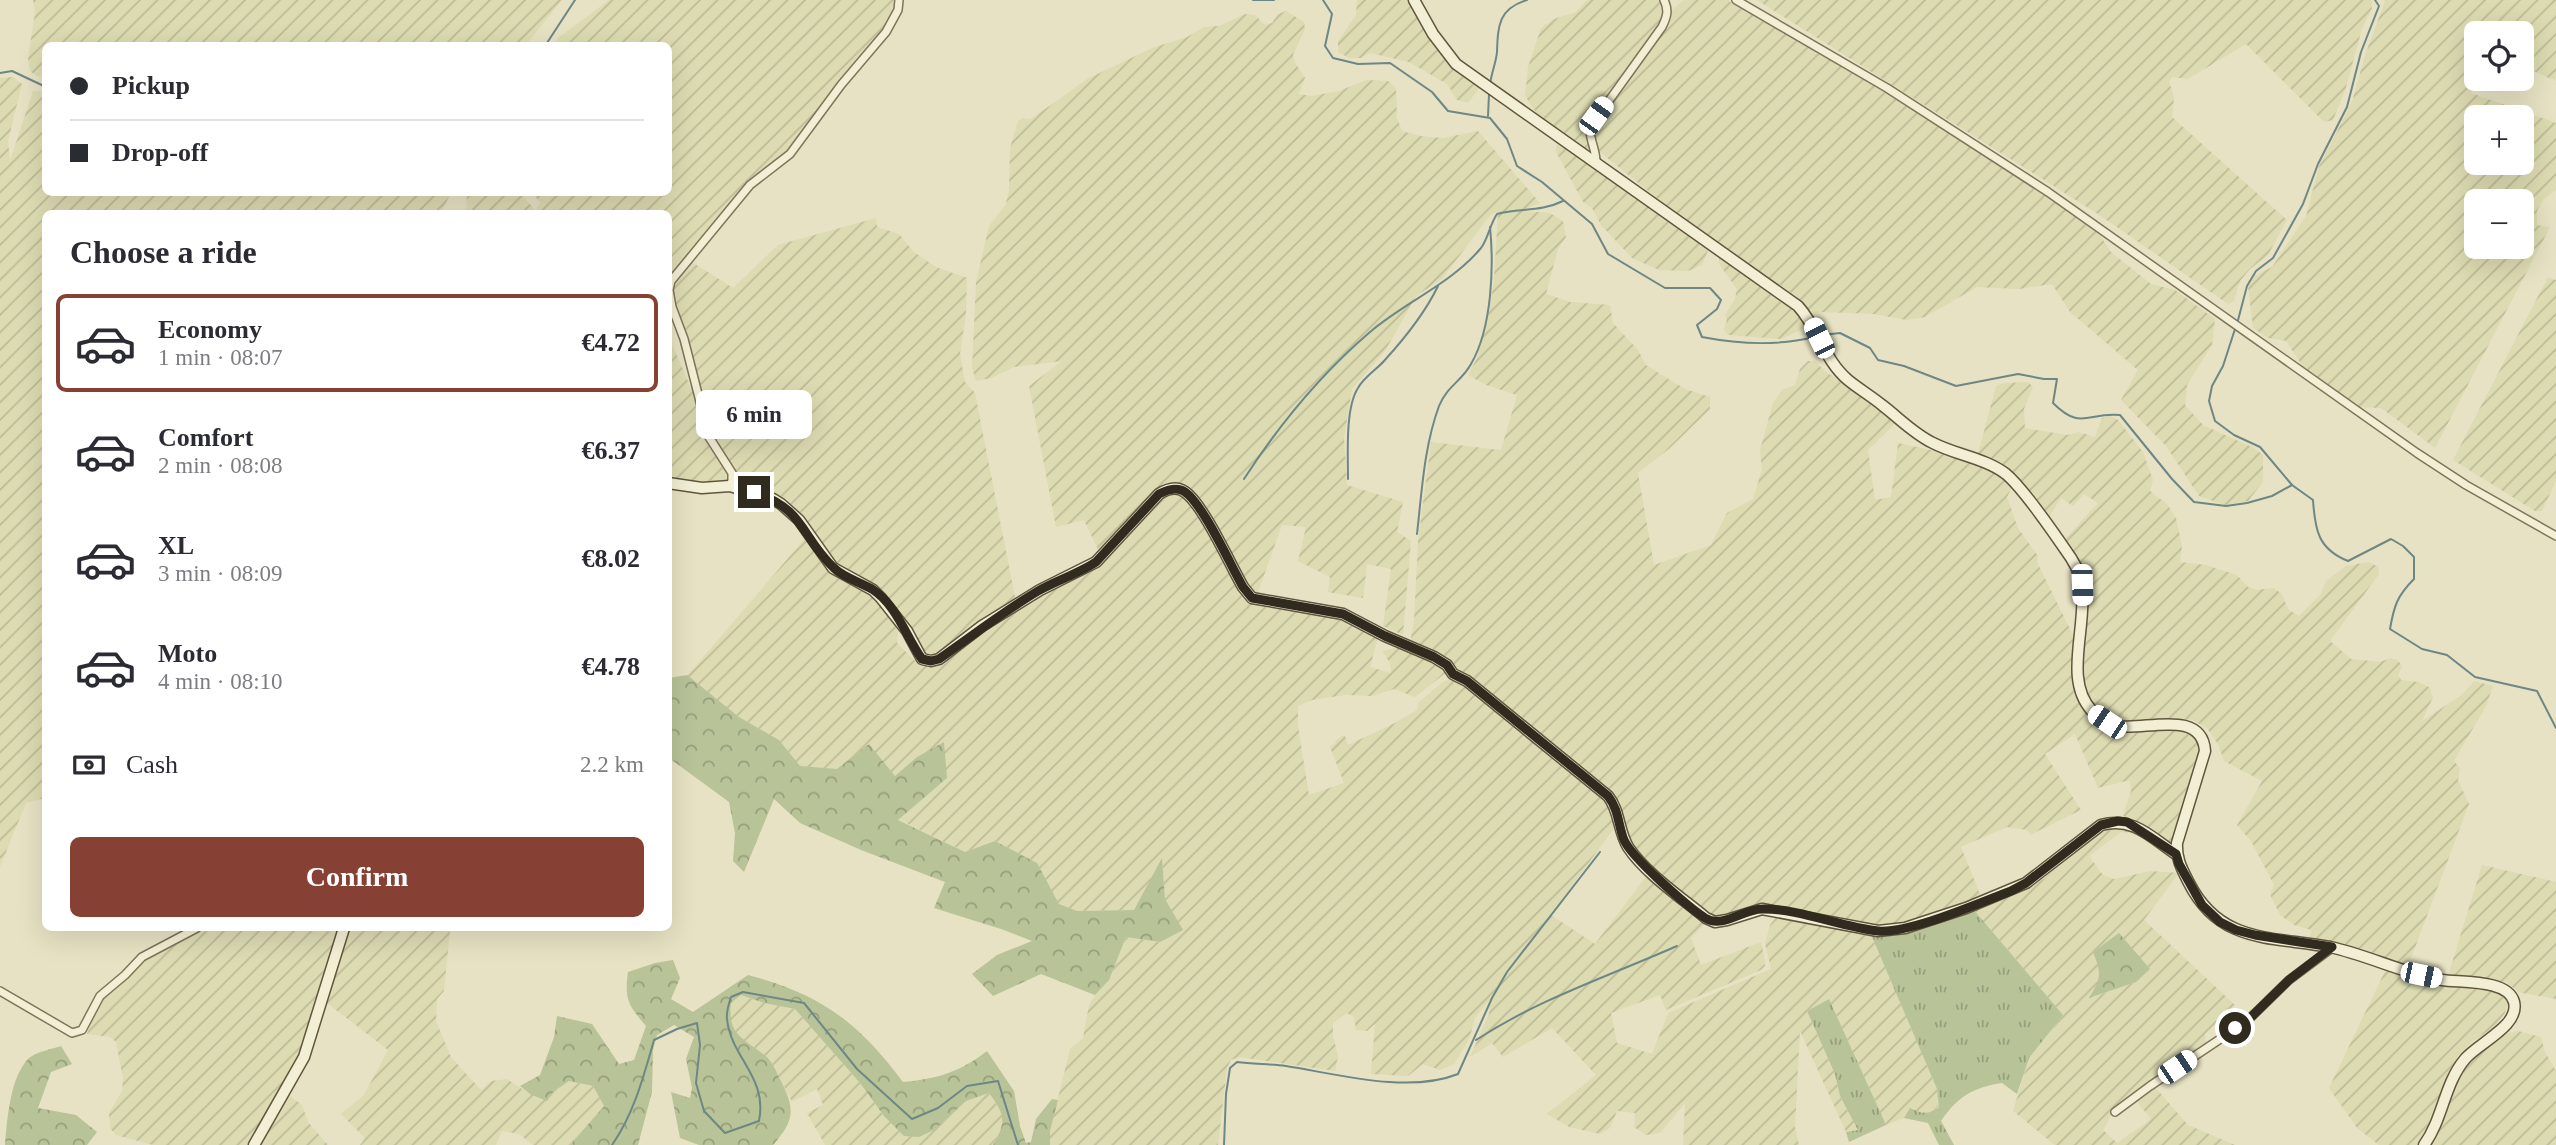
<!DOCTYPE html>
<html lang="en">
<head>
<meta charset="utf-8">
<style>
  :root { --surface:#fff; --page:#f7f7f7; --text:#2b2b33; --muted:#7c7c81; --line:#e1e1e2; --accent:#864034 }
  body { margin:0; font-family:Georgia,serif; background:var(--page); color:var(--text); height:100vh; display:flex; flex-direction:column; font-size:26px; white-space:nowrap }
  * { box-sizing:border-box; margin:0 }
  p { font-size:23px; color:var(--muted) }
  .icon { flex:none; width:38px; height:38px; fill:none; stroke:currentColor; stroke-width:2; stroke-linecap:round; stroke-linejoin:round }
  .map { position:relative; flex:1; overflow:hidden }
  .side { position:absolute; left:42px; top:210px; width:630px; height:721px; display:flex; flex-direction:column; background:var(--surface); border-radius:10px; box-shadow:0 7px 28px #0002 }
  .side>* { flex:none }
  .banner { position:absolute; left:42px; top:42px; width:630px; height:154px; border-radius:10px; box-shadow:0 7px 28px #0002; display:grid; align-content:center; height:154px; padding:0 28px; background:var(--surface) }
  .fabs { position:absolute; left:2464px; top:21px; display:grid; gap:14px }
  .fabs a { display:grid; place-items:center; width:70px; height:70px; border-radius:10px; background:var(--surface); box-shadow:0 7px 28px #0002; font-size:35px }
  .end { position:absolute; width:32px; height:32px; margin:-16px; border:9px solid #312a1e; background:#fff; box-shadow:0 0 0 4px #fff }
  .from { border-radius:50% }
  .bubble { position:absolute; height:49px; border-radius:10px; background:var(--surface); box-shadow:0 7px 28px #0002; font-size:23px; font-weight:700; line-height:49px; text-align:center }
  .car { position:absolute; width:21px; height:42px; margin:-21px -10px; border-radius:9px; box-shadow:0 0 5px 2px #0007; background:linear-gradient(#fff 24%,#345 0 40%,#fff 0 76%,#345 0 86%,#fff 0) }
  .banner b { display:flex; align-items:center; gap:24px; height:66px; font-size:26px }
  .banner b+b { border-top:2px solid var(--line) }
  .banner i { width:18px; height:18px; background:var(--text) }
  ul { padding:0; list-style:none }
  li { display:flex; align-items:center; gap:21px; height:98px; margin:0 14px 10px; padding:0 14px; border:4px solid transparent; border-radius:10px }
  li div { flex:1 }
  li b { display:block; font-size:26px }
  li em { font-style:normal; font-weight:700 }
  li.active { border-color:var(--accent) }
  li>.icon { width:63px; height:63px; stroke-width:1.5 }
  h2 { padding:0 28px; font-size:32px; line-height:84px }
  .pay { display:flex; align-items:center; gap:18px; height:77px; padding:0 28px; font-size:26px }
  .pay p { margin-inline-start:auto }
  .primary-button { display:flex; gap:14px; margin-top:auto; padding:14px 28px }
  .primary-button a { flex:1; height:80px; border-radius:10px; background:var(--accent); color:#fff; font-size:28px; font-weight:700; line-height:80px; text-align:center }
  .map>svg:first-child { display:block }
  .farmland { fill:url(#farmland-furrows); fill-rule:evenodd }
  .grass { fill:url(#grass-tufts) }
  .forest { fill:url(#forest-crowns) }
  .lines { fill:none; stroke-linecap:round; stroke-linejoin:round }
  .stream { stroke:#6d8785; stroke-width:2 }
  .street-casing { stroke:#7f745c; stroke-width:10 }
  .secondary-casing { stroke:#61553f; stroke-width:13 }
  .street { stroke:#f3efd4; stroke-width:7 }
  .secondary { stroke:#f3efd4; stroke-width:10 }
  .route { stroke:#312a1e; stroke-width:9 }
</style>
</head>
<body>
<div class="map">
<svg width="2556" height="1145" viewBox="0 0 2556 1145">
  <defs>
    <pattern id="farmland-furrows" width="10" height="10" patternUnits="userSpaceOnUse" patternTransform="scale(1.75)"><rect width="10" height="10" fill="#dcdbb1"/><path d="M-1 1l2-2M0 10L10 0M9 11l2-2" fill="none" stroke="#bdbc98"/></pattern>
    <pattern id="grass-tufts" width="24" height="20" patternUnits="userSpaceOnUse" patternTransform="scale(1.75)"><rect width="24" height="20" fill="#b8c398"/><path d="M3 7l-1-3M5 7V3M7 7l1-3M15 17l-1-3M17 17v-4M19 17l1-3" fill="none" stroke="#969f7b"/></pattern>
    <pattern id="forest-crowns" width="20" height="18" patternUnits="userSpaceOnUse" patternTransform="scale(1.75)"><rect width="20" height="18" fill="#b8c398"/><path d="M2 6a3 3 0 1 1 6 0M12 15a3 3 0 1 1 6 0" fill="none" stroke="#969f7b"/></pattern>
  </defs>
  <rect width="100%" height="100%" fill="#e7e2c3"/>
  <g class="farmland">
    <polygon points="33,0 562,0 526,45 46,46 45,77 37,76 30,71 28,59 35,12"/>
    <polygon points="609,0 896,0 896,8 885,29 840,81 794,146 781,159 760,174 669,278 668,214 466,214 467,193 520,193 535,210 540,203 533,193 668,192 668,46 554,45 558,38"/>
    <polygon points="1357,0 1410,0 1415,9 1481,86 1468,103 1457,100 1447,84 1409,62 1370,53 1361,58 1349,58 1338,52 1338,41 1356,15"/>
    <polygon points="1587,0 1661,0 1665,10 1660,25 1589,119 1585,131 1586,141 1591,151 1590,154 1543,123 1525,96 1528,67 1541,28 1554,19 1576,12"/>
    <polygon points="1683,0 1727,0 1827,56 2045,194 2096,229 2111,252 2151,284 2175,290 2215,319 2212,345 2187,385 2185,405 2203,425 2254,448 2263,455 2263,482 2248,501 2225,505 2199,496 2166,446 2121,400 2138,370 2070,312 2052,284 2019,289 1977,287 1925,317 1906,320 1874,314 1823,312 1813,314 1796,296 1673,211 1600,152 1594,140 1593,130 1597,120 1667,25 1671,11"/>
    <polygon points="1757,0 2372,0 2372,8 2362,29 2345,91 2333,120 2324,122 2246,44 2188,79 2173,77 2169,81 2174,97 2172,117 2287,220 2268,255 2250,269 2240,281 2234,301 2228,304 2098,214"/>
    <path d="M2382 0H2556V81L2522 66V33H2476L2477 79 2471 93 2556 123V190L2543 200 2537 211V225L2550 227 2435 448 2381 408 2359 407 2303 367 2286 341 2268 338 2253 328 2248 286 2254 276 2272 267 2306 216 2319 166 2352 102 2365 55 2385 1ZM2522 117V163H2476V117ZM2476 201H2522V247H2476Z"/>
    <polygon points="1286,11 1304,22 1305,29 1293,55 1296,64 1305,78 1299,94 1312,96 1339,91 1366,80 1388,81 1396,88 1397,118 1402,131 1420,136 1443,138 1478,131 1540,203 1523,211 1550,213 1563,221 1566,237 1558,249 1546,294 1570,302 1610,305 1613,323 1638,350 1646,365 1685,389 1710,397 1710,409 1670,448 1638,473 1654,565 1711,545 1727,513 1753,499 1762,469 1760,450 1773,403 1782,390 1795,385 1800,369 1808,361 1815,361 1826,372 1873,402 1897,422 1868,450 1875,500 1891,497 1898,443 1950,454 1994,470 2013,485 2007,497 2018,528 2038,556 2037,562 2077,643 2075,671 2095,718 2185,729 2198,737 2202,744 2172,847 2123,816 2131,791 2130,780 2098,788 2075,734 2045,754 2081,810 2030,835 2027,830 2007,827 1961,847 1982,899 1879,928 1772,905 1748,908 1713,918 1668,883 1632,848 1625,831 1620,801 1580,766 1528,729 1444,659 1410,643 1414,621 1418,541 1431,442 1501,450 1517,395 1486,385 1468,375 1477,358 1489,311 1494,280 1498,212 1491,214 1442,279 1416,296 1385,351 1352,389 1344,437 1347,485 1403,502 1397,532 1411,541 1403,635 1383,626 1391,569 1367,564 1363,598 1328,592 1330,577 1298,561 1306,527 1282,525 1257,595 1248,588 1198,498 1186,486 1175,484 1160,488 1100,554 1084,520 1056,527 1029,386 1062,361 1014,367 991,378 976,381 972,368 976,282 989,226 1006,204 1009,190 1010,148 1018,121 1023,118 1030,119 1051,105 1087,79 1152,48 1187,37 1204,27 1219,26 1245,14 1255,15 1265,25 1272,23 1278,14"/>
    <polygon points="13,77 22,84 8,141 10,161 33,91 45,91 46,192 451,193 441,213 46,214 45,798 26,803 0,867 0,78"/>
    <polygon points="1557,141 1710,246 1702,265 1688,271 1659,270 1632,258 1601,225 1592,208 1583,202 1556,152"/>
    <polygon points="876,218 877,227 899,234 914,252 936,267 967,278 966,314 960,354 965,382 975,393 1016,602 930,660 921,654 910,627 840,568 821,548 801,515 783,497 741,485 713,435 701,401 673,292 675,280 692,262 733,288 778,245"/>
    <polygon points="1719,252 1795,308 1807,322 1801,330 1781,339 1729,335 1724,330 1727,319 1725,315 1735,299 1737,289 1719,264"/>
    <polygon points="2548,277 2556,280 2556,481 2542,511 2535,511 2453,460"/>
    <polygon points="668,335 727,471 729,478 726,482 669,481"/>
    <polygon points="2028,382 2033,387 2024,409 2025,428 2067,435 2079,432 2095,437 2102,418 2110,416 2118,420 2143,452 2153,480 2150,491 2167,504 2176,518 2182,546 2180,562 2206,565 2237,575 2248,587 2256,590 2273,588 2281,593 2289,610 2299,616 2320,595 2326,581 2346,566 2369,562 2378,567 2379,574 2330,641 2351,659 2380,662 2391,658 2398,660 2402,667 2398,675 2401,680 2418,682 2429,687 2433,697 2422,721 2462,695 2474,681 2493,686 2486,706 2454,761 2460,768 2458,780 2469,804 2408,966 2343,945 2309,939 2311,930 2294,925 2280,915 2270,894 2274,885 2251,841 2237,825 2262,781 2224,761 2218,744 2207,728 2192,720 2169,718 2136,723 2112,720 2093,706 2084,689 2082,667 2085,581 2065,539 2098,503 2084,494 2073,506 2061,498 2048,519 2027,489 2005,466 1978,454 1996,386 2003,383"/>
    <polygon points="1174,492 1185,496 1195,505 1236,586 1245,596 1349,618 1379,634 1370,667 1391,673 1390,663 1382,651 1399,647 1444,666 1447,672 1415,697 1394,689 1372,696 1345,695 1312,700 1298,706 1298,726 1309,795 1344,783 1330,747 1336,743 1335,741 1342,736 1345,736 1348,745 1395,723 1417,710 1418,703 1444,681 1453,679 1459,680 1607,797 1617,824 1551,915 1595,944 1648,874 1706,922 1691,938 1701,965 1761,942 1765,961 1765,966 1761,970 1666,1010 1660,995 1611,1013 1617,1043 1652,1054 1668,1013 1771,969 1765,943 1770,925 1776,917 1784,915 1870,932 1937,1089 1939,1106 1932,1112 1922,1114 1910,1109 1904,1118 1886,1125 1829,999 1807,1011 1835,1074 1840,1096 1859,1131 1846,1132 1800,1031 1795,1127 1799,1145 1683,1145 1685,1103 1660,1133 1646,1135 1634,1127 1635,1113 1617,1111 1610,1128 1600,1134 1569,1127 1547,1114 1596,1075 1552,1028 1503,1057 1492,1043 1470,1057 1489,1014 1490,999 1475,1018 1469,1040 1454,1064 1440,1070 1423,1064 1408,1076 1371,1074 1375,1024 1367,1031 1356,1030 1354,1017 1347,1013 1333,1023 1333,1036 1338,1056 1335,1071 1239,1057 1231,1060 1227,1068 1218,1145 1050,1145 1050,1131 1070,1049 1083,1038 1089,1005 1095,995 1109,980 1126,937 1160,942 1165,899 1162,860 1134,910 1077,911 1059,904 1036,863 995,841 965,852 898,819 947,778 917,757 895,776 799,766 779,740 739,717 687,676 807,536 831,572 859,585 882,604 898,631 897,643 921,667 937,662 994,621 1108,558 1154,506"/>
    <path d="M2112 824 2138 833 2121 832 2089 856 2103 875 2114 879 2151 871 2179 873 2144 920 2235 1005 2205 1034 2206 1043 2117 1105 2103 1130 2117 1143 2151 1119 2137 1102 2155 1087 2188 1125 2235 1145H2055L2013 1111 2029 1058 2063 1015 1973 909 2013 895 2045 878 2092 834ZM2100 970 2136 982 2090 998 2098 983Z"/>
    <polygon points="2482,865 2556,882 2556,999 2518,992 2508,983 2492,979 2448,976"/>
    <polygon points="205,928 341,928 305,1044 280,1095 251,1145 153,1145 116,1135 110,1128 109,1113 122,1091 123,1078 116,1042 110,1037 87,1034 94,1012 102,997 143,960"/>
    <polygon points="346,928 444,928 450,931 444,991 437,999 436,1021 451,1057 481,1090 491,1081 507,1079 530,1094 553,1092 569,1081 593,1086 604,1106 570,1145 533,1145 519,1134 502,1131 496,1145 360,1145 365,1138 341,1114 364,1095 388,1050 327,1003"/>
    <polygon points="2387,967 2488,988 2502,993 2508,1000 2505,1013 2494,1027 2472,1042 2458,1056 2428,1126 2417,1145 2379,1145 2357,1128 2329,1088"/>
    <polygon points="741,995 764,1003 795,1009 860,1083 884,1116 904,1135 934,1130 966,1101 989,1093 1003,1114 1002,1128 993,1145 825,1145 807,1113 823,1105 817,1089 792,1102 770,1059 739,1038 729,1018 731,1003"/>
    <polygon points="2518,1031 2541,1037 2545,1052 2556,1071 2556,1145 2431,1145 2458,1081 2471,1059 2483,1047 2505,1034"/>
    <polygon points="289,1095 302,1105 308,1122 328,1145 259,1145"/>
  </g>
  <g class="grass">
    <path d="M1973 909 2063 1015 2029 1058 2017 1094 2002 1083C1974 1087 1957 1097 1941 1121L1954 1145H1939L1928 1123 1904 1118 1910 1108C1922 1114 1928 1115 1939 1107L1937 1089 1870 932Z"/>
    <polygon points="1829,999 1886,1125 1849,1142 1846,1132 1858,1130 1840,1096 1835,1074 1807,1011"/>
  </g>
  <g class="forest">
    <polygon points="687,675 739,717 779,740 800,766 837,769 869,744 895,776 917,757 944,742 947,778 898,820 965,852 995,841 1037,863 1059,904 1077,911 1134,910 1162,858 1165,899 1183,930 1160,942 1126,937 1109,980 1095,995 1041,974 993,996 972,974 997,955 1032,941 1004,930 934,908 945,882 861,850 800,823 774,799 744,872 733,861 735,833 729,802 669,758 669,678"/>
    <path d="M2119 933 2150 969 2136 982 2089 998C2101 978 2102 974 2093 952Z"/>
    <path d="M673 960 680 978 671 999 693 1012 748 975C821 994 858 1022 903 1082 937 1079 960 1072 987 1051L1014 1091 1020 1126 1026 1143 1031 1142 1036 1119 1052 1099 1058 1100 1050 1131V1145H993C1007 1121 1005 1115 989 1093L966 1101 934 1130 919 1137 904 1136 884 1116 860 1083 795 1009 764 1003 741 995 731 1003C727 1036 745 1039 767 1057 773 1063 777 1073 781 1081 795 1109 795 1120 773 1145H699L680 1138 671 1092 690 1098 692 1088 686 1059 694 1037 674 1025 657 1035 653 1050 652 1092 638 1145H570L604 1106 593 1086 569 1081 553 1092 547 1101 530 1094 520 1086 540 1075 554 1037 557 1016 592 1024 619 1064 634 1060 646 1026C629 1006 624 1000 628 972L655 963Z"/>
    <path d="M61 1046 72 1064 51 1072 38 1108 76 1115 97 1132 87 1145H5C7 1121 10 1076 29 1058 36 1052 52 1049 61 1046Z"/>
  </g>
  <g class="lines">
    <g class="stream">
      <polyline points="1253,0 1274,0"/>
      <path d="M1323 0 1332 14 1325 46 1333 58 1358 64 1390 63 1432 92 1448 111 1490 118 1507 139 1517 166 1542 182 1592 224 1608 254 1665 288H1710L1721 300 1717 309 1697 325 1702 337C1738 344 1778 346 1814 337"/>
      <polyline points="545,46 575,0"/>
      <polyline points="0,73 12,71 46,87"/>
      <path d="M1490 85C1491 74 1496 63 1497 52 1498 26 1498 9 1527 0"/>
      <polyline points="1488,116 1489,94"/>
      <polyline points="2237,324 2247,286 2256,271 2273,258 2303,204 2318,164 2347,107 2361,52 2379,6 2375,0"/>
      <polyline points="2235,329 2223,366 2212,386 2209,401 2215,421 2234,435 2260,447 2292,485"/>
      <path d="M1823 335 1840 333 1870 348 1878 360 1904 366 1956 386 2018 374 2044 379H2057L2053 403C2081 431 2087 412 2120 415L2172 479 2194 502 2226 506 2247 503 2272 496 2292 485 2313 500C2315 530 2318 549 2348 561L2391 539 2403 546 2414 557V579C2397 596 2394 606 2390 629L2422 649 2447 655 2475 677 2537 691 2556 728"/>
      <path d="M1244 479C1279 425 1321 374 1370 332 1405 302 1451 284 1481 248 1488 239 1490 224 1497 214 1520 208 1541 212 1563 201"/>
      <path d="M1348 479C1348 455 1345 408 1358 388 1364 377 1376 370 1384 361 1405 338 1425 313 1438 286"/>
      <path d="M1417 534C1422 490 1424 447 1439 406 1447 386 1462 381 1471 364 1492 328 1494 267 1490 227"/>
      <path d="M1476 1040C1539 999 1609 976 1677 946"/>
      <path d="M612 1145C634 1114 644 1075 654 1040L677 1029 697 1023 700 1045 696 1083 704 1111 725 1133 759 1121C768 1077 731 1058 727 1019 726 1012 729 1003 731 997L743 992 804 1003 857 1069 912 1119 938 1108 967 1086 998 1081 1018 1145"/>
      <path d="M1224 1145 1226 1094 1230 1068 1237 1062C1253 1064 1270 1064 1286 1066 1337 1074 1408 1094 1458 1074L1492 998 1507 972 1600 852"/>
    </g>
    <defs>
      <g id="street">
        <polyline points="1736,0 1887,88 2048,192 2417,453 2466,485 2556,536"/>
        <path d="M1596 164C1597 151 1589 140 1590 127L1662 27C1667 17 1669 10 1664 0"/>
        <polyline points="730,486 732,480 732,473 709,437 684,339 672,307 669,290 671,281 750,185 790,154 841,85 886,32 898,10 899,0"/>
        <polyline points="0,991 72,1033 82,1030 100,996 125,975 142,957 197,928"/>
        <polyline points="2115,1112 2150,1086 2247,1021 2289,980 2332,948"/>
      </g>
      <g id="secondary">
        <path d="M1414 0 1433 34 1456 64 1798 306C1819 329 1824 360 1848 380 1859 389 1871 396 1882 405 1899 418 1914 434 1933 443 1956 455 1985 458 2006 474 2025 490 2056 536 2071 558 2102 603 2056 672 2092 711 2098 718 2109 724 2119 726 2143 731 2202 708 2205 751L2177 843C2176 859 2182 869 2189 883 2220 944 2271 936 2330 947 2368 955 2404 974 2442 980 2461 983 2508 979 2514 1002 2520 1026 2478 1043 2465 1059 2444 1084 2443 1119 2424 1145"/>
        <path d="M668 483 702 488 730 486 773 499 781 504 799 520 833 568 873 590 881 598 907 631 922 659 931 661 939 659 982 626 1040 590 1096 562 1159 494C1167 489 1177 486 1185 492 1203 504 1231 566 1243 587L1252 598 1343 614 1385 636 1434 657 1447 665 1453 674 1467 681 1608 796C1620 811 1618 830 1628 847 1645 873 1682 898 1706 918L1715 922 1727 920 1762 909 1878 931 1905 928 1966 908 2026 883 2101 825C2132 816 2151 837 2176 854"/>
        <polyline points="254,1145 304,1057 344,928"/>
      </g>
    </defs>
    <use href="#street" class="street-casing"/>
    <use href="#secondary" class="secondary-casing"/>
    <use href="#street" class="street"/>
    <use href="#secondary" class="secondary"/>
  </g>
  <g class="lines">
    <path class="route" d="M754 492C806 510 800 536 834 568 844 578 860 582 872 589 897 605 906 637 922 659L931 661 939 659C972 636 1003 612 1038 591 1057 580 1078 574 1096 562L1159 494C1167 490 1177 486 1185 492 1203 504 1231 566 1243 587L1252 598 1343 614 1385 636 1434 657 1447 665 1453 674 1467 681 1608 796C1619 810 1618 825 1624 840 1632 858 1688 907 1705 918 1723 929 1743 909 1762 909 1797 908 1842 927 1878 931 1909 934 1979 903 2011 891L2026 883 2101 825 2118 821 2127 822 2176 854 2179 864 2202 905 2220 922 2236 930 2255 935 2332 947 2289 980 2247 1021 2235 1028"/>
  </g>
</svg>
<div class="fabs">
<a><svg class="icon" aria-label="locate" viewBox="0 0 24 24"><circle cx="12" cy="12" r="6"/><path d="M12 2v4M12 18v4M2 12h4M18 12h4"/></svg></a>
<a>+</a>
<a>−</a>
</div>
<i class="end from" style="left:2235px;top:1028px"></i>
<i class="end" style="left:754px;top:492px"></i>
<div class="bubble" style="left:696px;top:390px;width:116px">6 min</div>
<i class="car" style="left:1596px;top:116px;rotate:36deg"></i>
<i class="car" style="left:1819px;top:338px;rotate:334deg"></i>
<i class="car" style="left:2082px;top:585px;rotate:178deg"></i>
<i class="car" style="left:2107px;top:722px;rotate:304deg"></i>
<i class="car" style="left:2421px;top:975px;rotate:102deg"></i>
<i class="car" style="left:2177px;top:1067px;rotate:56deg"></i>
<div class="banner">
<b><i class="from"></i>Pickup</b>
<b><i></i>Drop-off</b>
</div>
<section class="side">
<h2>Choose a ride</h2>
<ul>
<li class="active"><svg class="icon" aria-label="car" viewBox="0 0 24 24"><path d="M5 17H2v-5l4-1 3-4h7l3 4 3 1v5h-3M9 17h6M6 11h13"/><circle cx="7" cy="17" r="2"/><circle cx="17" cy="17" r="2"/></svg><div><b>Economy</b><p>1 min · 08:07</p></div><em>€4.72</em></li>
<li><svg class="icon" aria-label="car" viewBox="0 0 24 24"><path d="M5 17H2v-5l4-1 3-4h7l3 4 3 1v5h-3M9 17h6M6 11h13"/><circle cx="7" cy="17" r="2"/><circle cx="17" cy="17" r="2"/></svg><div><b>Comfort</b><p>2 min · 08:08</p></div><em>€6.37</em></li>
<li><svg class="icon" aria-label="car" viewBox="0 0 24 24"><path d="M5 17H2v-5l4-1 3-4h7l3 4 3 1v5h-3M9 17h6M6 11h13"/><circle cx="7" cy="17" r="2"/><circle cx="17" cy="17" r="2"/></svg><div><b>XL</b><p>3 min · 08:09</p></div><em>€8.02</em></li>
<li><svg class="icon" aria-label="car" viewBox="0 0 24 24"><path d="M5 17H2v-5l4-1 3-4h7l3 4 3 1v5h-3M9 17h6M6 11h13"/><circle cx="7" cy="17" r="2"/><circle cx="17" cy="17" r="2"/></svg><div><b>Moto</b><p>4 min · 08:10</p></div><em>€4.78</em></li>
</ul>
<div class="pay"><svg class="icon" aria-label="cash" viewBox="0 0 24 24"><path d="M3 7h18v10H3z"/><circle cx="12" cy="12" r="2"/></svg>Cash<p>2.2 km</p></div>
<div class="primary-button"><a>Confirm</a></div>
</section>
</div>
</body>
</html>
